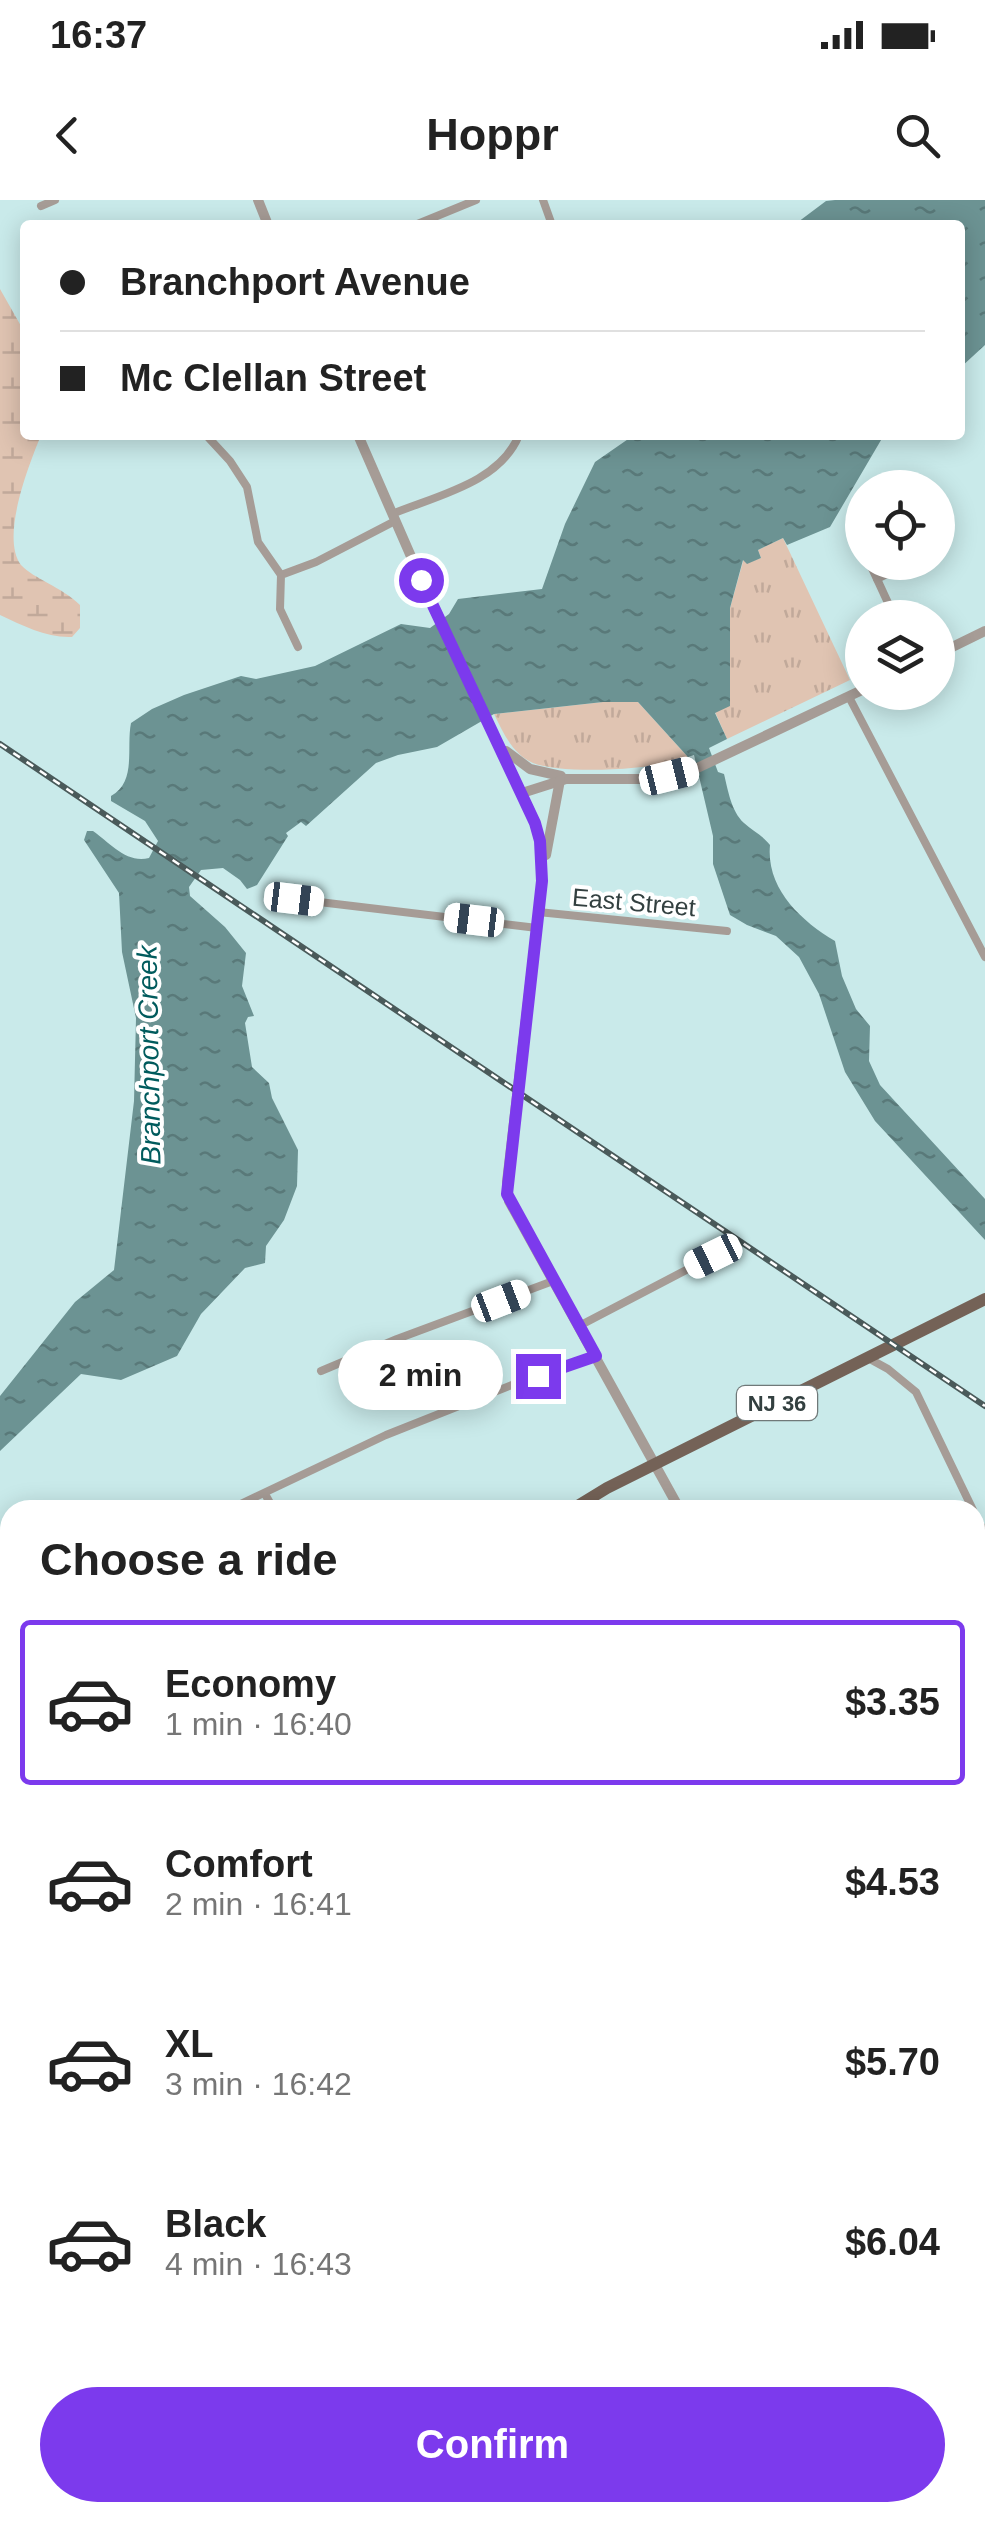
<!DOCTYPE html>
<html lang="en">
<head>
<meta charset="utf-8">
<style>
  :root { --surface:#fff; --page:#f2f2f2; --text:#222; --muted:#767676; --line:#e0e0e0; --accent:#7c3aed }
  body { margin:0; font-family:Helvetica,sans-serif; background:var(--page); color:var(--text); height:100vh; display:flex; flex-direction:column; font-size:38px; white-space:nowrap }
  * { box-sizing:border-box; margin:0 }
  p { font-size:32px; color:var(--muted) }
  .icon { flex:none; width:55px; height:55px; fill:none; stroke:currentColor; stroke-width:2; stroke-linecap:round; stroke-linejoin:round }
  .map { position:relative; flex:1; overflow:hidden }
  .details { position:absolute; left:0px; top:1300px; width:985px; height:1022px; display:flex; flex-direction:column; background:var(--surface); border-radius:30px 30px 0 0; box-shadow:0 5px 25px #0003 }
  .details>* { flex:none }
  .banner { position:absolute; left:20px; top:20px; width:945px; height:220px; border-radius:10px; box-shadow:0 5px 25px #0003; display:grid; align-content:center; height:220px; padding:0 40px; background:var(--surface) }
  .fabs { position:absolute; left:845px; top:270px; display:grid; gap:20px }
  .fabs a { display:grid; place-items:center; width:110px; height:110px; border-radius:50%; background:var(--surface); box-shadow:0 5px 25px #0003; font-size:50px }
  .end { position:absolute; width:45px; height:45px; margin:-22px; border:12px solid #7c3aed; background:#fff; box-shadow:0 0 0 5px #fff }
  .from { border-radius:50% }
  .bubble { position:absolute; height:70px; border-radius:35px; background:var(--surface); box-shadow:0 5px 25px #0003; font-size:32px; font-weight:600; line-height:70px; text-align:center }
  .car { position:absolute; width:30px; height:60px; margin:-30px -15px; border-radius:12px; box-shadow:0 0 8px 2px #0007; background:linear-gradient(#fff 24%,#345 0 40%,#fff 0 76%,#345 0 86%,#fff 0) }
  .banner b { display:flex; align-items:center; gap:35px; height:95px; font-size:38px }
  .banner b+b { border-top:2px solid var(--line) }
  .banner i { width:25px; height:25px; background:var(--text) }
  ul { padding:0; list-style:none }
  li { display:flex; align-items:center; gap:30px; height:165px; margin:0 20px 15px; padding:0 20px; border:5px solid transparent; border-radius:10px }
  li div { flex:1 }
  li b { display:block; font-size:38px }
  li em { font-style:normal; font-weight:600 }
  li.active { border-color:var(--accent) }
  li>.icon { width:90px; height:90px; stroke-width:1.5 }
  h2 { padding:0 40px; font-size:45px; line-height:120px }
  .cta { display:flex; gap:20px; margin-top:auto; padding:20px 40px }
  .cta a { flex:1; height:115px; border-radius:60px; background:var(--accent); color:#fff; font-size:40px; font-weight:600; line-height:115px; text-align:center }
  .status { display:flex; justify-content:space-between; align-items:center; height:70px; padding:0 50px; background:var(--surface); direction:ltr }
  .status svg { height:28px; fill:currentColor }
  header { display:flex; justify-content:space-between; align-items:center; height:130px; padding:0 40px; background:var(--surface); font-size:45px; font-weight:600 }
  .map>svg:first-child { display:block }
  .grass { fill:url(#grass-tufts) }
  .wetland { fill:url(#wetland-marsh) }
  .water { fill:url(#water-ripples) }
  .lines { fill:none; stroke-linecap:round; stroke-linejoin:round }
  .minor { stroke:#a69c96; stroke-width:8 }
  .tertiary { stroke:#a69c96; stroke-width:10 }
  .primary { stroke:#746257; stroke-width:12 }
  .rail-casing { stroke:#4a5a5a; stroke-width:6 }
  .rail { stroke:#fff; stroke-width:2.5; stroke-dasharray:8; stroke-linecap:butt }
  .route { stroke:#7c3aed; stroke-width:12 }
  .labels { text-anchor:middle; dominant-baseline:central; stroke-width:8; stroke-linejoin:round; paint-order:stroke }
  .shield { fill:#fff; stroke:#707979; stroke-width:2.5 }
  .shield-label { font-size:22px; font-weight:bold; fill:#334040 }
  .street-label { font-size:25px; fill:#334040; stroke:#fff }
  .water-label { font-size:28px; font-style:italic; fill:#005b5d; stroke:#fff }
</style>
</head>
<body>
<div class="status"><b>16:37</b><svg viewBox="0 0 49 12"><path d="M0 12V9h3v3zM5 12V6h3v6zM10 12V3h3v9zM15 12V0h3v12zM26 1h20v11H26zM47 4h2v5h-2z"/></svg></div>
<header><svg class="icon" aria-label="back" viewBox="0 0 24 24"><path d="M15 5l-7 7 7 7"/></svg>Hoppr<svg class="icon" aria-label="search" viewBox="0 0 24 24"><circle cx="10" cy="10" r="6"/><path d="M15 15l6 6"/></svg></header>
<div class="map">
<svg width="985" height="2321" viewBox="0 0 985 2321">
  <defs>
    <pattern id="grass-tufts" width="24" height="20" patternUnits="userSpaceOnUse" patternTransform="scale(2.5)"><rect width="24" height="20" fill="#e0c4b2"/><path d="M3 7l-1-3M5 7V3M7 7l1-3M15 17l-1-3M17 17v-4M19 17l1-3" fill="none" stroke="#c1a99a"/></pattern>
    <pattern id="wetland-marsh" width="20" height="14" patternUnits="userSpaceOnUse" patternTransform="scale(2.5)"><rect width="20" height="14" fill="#e0c4b2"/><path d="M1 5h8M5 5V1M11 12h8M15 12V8" fill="none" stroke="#c1a99a"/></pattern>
    <pattern id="water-ripples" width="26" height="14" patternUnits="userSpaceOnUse" patternTransform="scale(2.5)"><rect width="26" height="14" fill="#6c9393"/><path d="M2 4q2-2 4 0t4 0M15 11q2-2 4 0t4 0" fill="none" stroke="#597979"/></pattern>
  </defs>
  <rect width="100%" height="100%" fill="#c9eaea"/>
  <g class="grass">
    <polygon points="783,338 850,480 727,539 715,512 730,505 730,408 744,358 747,363 761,358 758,350"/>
    <path d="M603 502H638L688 557C658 570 564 575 533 563 512 554 503 532 494 514Z"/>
  </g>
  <path class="wetland" d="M0 89 25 133V235H41C29 265 0 337 21 365 34 379 62 387 80 405V428L72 437C46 438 24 426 0 415Z"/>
  <g class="water">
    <polygon points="835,0 985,0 985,145 960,168 960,25 794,25 826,1"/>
    <path d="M634 235H884L830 327 787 345 783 338 758 350 761 358 747 364 743 360 730 408V506L715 513 727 539 709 548 718 572 724 574C728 590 731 611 744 623 753 631 762 635 770 645 766 688 800 720 835 741L842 776 856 809 870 826 869 861 880 885 985 999V1040L875 921 845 872 819 794 799 757 776 736 747 725 730 715 713 664V636L694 555 688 557 638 502H603L494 514 437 547 398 555 376 563 306 626 301 622 286 633 288 636 257 685 247 689 240 680 223 668 201 670 189 687 190 696 225 727 246 753 242 786 254 816 248 817 245 823 252 867 269 883 272 898 298 950 297 986 284 1020 266 1046 265 1063 245 1068 201 1114 177 1156 121 1180 81 1174 0 1251V1196L75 1102 114 1070 134 901 136 818 122 752 119 693 84 640 87 631H93C110 643 127 664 149 658L158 641 145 621 111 601V596C137 582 126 547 131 523L152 509 184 495 241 476 256 479 315 466 401 424 430 428 449 414 458 399 542 389 565 324 595 262Z"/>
  </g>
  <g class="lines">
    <g class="minor">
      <polyline points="543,0 552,25"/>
      <polyline points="41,6 55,0"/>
      <polyline points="415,25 476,0"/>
      <polyline points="206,235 230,261 247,287 258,342 281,375"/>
      <path d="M392 314C435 296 500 283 519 235"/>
      <polyline points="862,321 858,337 862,349"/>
      <polyline points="938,322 941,336 938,346"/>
      <polyline points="869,362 877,379 912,362"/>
      <polyline points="877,379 895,418"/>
      <polyline points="298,447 280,409 281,375 316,362 395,321"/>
      <polyline points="849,497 985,757"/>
      <polyline points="294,699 537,728"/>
      <polyline points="538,712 727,731"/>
      <polyline points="579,1126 713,1056"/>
      <polyline points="868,1158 888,1169 916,1192 973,1310"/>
      <polyline points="321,1171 397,1139 553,1081"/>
      <polyline points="265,1294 274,1310"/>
      <polyline points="228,1310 386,1235 537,1175 595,1156"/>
      <polyline points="975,1314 985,1334"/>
      <polyline points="975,1466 985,1460"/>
      <polyline points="0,1651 10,1672"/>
      <polyline points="975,1667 985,1666"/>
      <polyline points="10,1915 0,1922 10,1936"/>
      <polyline points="975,1964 985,1963"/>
      <polyline points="0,2242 10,2256"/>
      <polyline points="0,2280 10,2273"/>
      <polyline points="53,2312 59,2321"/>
      <polyline points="250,2312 253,2321"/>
      <polyline points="352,2312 354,2321"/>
      <polyline points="541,2312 542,2321"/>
      <polyline points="704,2312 706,2321"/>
    </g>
    <g class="tertiary">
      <polyline points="258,0 268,25"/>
      <polyline points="358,235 430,400 533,618 540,641 542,681 507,982 509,1001 680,1310"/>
      <polyline points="938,454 985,431"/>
      <polyline points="506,551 530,569 561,576"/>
      <polyline points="522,593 566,579 640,579 691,571 862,490"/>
      <polyline points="546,655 560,580"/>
      <polyline points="975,2270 985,2269"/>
      <polyline points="764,2312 775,2321"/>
      <polyline points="799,2312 800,2321"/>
      <polyline points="725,2321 758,2312"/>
    </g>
    <g class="primary">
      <polyline points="571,1310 607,1288 985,1099"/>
      <polyline points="0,1553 10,1554"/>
    </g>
    <defs>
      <polyline id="rail" points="0,544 985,1206"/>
    </defs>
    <use href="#rail" class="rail-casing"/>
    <use href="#rail" class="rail"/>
  </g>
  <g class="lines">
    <polyline class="route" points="421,380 535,623 540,641 542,681 507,994 596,1156 538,1176"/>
  </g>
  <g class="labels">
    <rect class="shield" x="737" y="1186" width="80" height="34" rx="8"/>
    <g class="shield-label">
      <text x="777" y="1203">NJ 36</text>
    </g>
    <g class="street-label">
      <text transform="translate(634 702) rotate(5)">East Street</text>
    </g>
    <g class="water-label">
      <text transform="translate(149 855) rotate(-91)">Branchport Creek</text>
    </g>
  </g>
</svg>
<div class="fabs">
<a><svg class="icon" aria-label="locate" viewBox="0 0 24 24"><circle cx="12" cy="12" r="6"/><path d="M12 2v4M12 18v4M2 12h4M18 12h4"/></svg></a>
<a><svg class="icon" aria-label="layers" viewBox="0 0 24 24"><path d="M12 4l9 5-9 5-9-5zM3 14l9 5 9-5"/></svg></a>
</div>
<i class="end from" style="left:421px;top:380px"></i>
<i class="end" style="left:538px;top:1176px"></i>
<div class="bubble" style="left:338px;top:1140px;width:165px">2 min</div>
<i class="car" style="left:669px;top:576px;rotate:76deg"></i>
<i class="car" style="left:294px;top:699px;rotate:97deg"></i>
<i class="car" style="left:474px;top:720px;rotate:277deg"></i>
<i class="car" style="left:713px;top:1056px;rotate:244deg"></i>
<i class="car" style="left:501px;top:1101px;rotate:69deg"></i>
<div class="banner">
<b><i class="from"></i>Branchport Avenue</b>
<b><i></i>Mc Clellan Street</b>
</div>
<section class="details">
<h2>Choose a ride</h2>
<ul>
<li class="active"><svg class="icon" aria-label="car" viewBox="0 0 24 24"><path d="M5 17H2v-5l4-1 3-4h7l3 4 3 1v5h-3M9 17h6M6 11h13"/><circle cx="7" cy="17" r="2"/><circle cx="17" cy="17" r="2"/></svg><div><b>Economy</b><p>1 min · 16:40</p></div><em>$3.35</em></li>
<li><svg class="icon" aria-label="car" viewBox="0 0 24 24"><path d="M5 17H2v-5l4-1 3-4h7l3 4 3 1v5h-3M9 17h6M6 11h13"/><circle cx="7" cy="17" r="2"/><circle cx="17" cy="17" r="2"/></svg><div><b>Comfort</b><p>2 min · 16:41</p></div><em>$4.53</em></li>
<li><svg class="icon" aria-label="car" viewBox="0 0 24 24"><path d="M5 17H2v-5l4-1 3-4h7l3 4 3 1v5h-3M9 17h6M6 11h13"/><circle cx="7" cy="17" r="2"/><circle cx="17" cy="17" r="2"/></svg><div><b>XL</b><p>3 min · 16:42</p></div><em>$5.70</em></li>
<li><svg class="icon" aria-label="car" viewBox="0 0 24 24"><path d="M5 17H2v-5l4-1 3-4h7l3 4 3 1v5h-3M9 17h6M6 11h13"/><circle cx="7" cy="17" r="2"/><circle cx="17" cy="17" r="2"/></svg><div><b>Black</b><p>4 min · 16:43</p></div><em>$6.04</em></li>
</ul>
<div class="cta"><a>Confirm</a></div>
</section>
</div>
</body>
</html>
